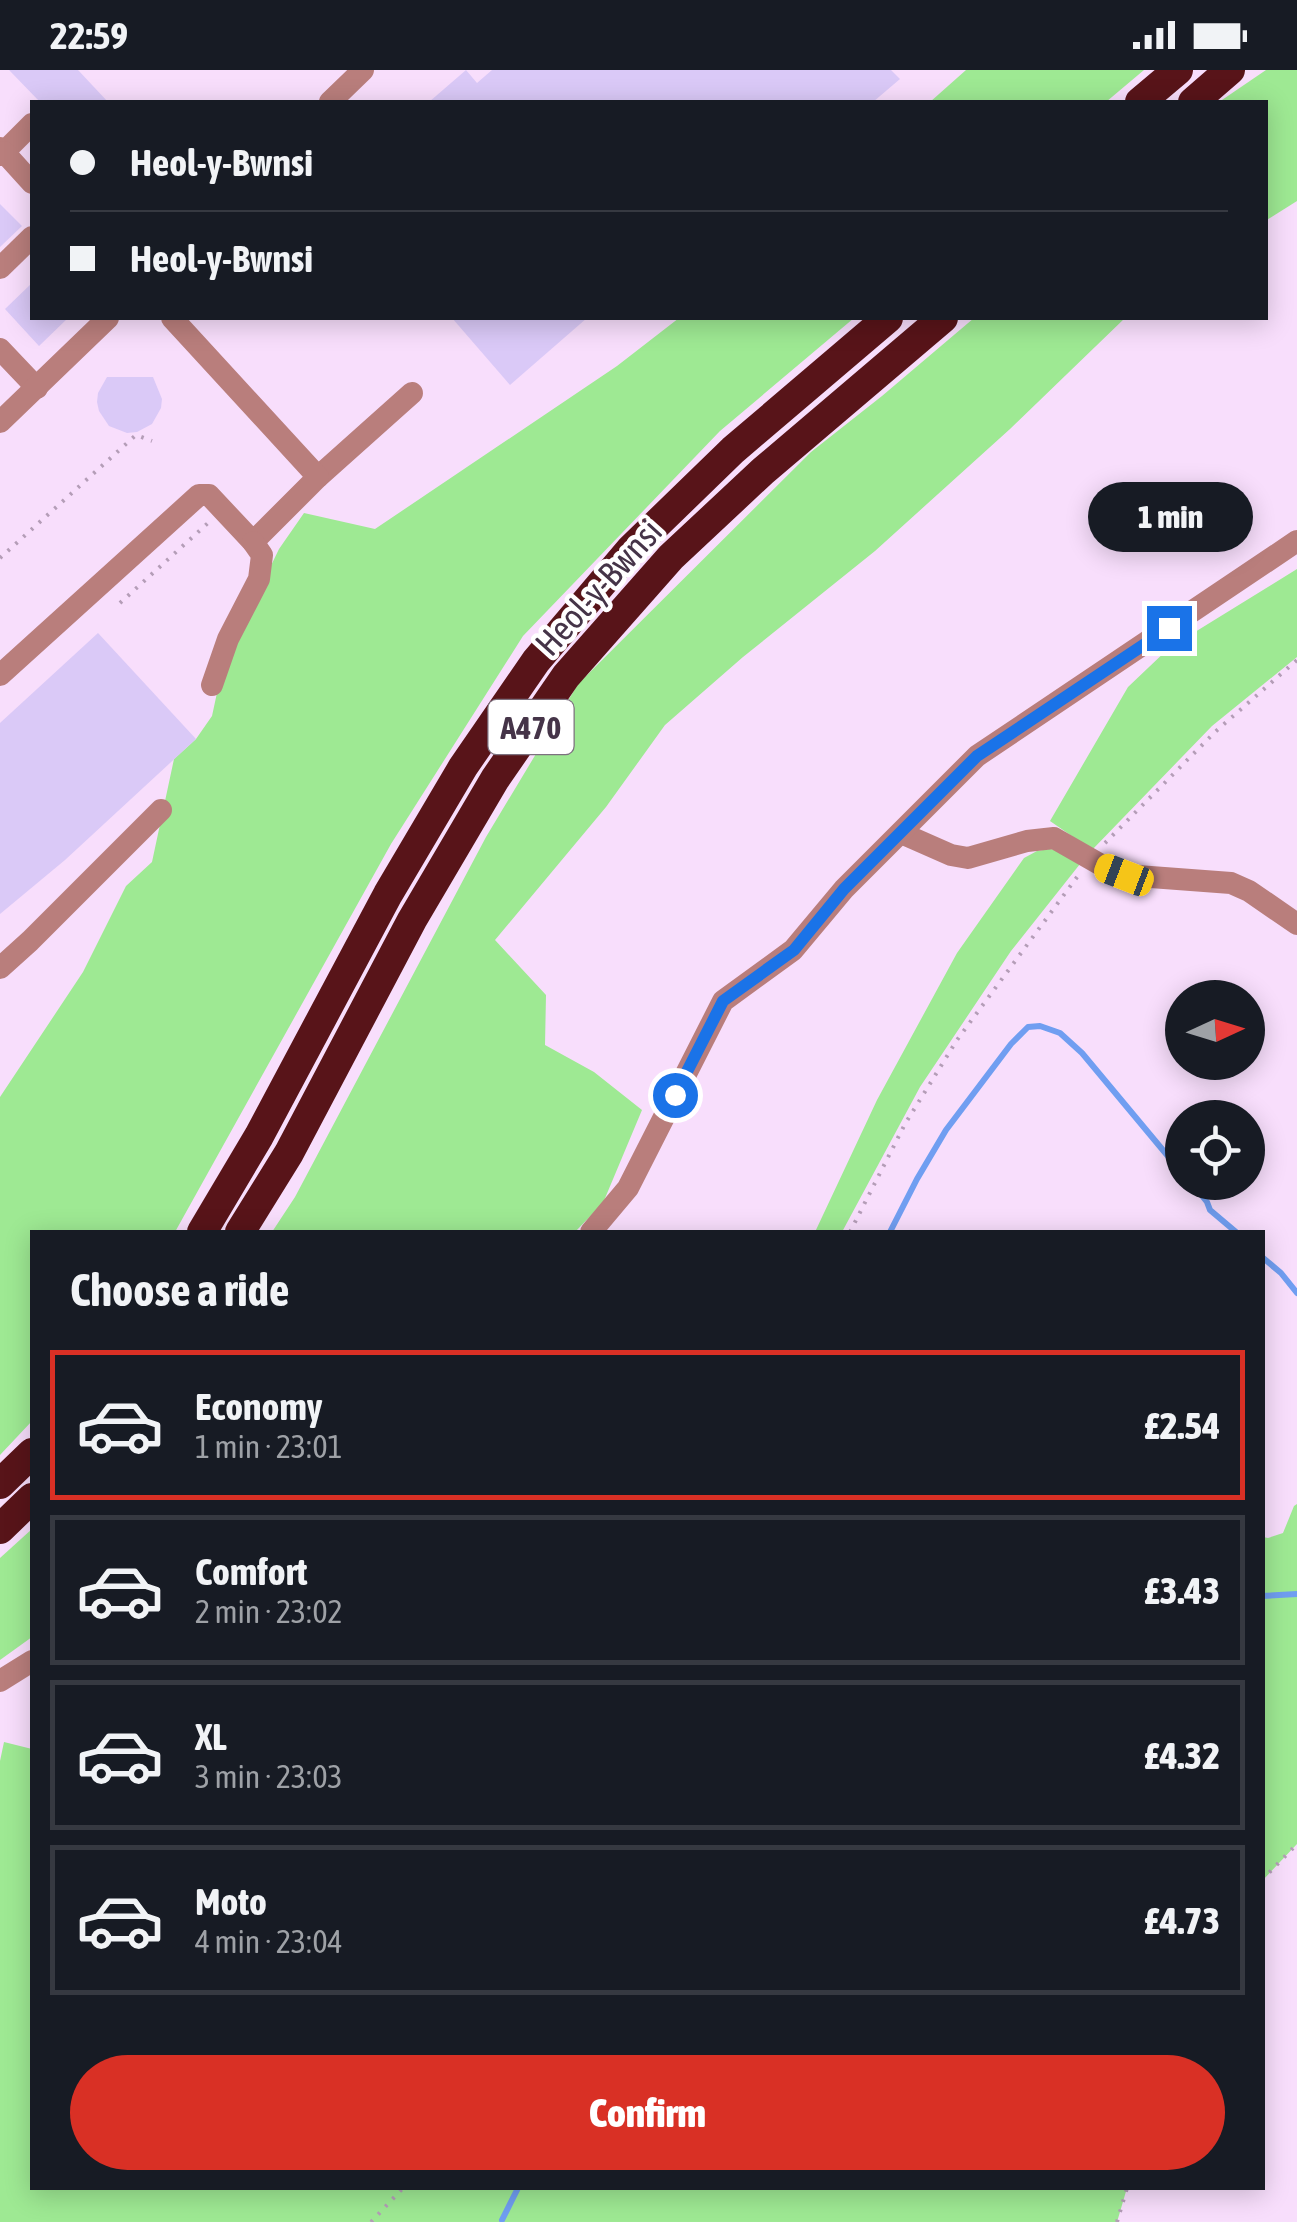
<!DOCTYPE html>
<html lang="en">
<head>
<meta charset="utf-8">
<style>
  :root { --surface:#171b24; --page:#20242c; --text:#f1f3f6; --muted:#9ea1a6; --line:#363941; --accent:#d93025 }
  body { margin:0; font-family:"Asap Condensed",sans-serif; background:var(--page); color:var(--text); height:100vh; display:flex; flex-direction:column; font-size:38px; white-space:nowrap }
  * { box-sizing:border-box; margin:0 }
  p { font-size:32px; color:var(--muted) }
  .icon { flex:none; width:55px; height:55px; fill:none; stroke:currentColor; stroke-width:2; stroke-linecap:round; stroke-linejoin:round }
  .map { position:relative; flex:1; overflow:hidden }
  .details { position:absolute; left:30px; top:1160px; width:1235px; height:960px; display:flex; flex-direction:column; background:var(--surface); border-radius:0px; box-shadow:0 5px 25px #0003 }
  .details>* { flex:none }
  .banner { position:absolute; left:30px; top:30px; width:1238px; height:220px; border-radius:0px; box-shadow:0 5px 25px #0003; display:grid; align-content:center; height:220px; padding:0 40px; background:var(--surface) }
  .needle { width:65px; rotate:86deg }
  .tools { position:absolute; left:1165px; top:910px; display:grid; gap:20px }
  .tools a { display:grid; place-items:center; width:100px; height:100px; border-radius:50%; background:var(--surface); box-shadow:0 5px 25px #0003; font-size:50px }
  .end { position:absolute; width:45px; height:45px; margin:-22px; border:12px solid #1a73e8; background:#fff; box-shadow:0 0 0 5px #fff }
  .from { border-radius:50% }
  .bubble { position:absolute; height:70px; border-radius:35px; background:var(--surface); box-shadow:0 5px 25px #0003; font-size:32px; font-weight:800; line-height:70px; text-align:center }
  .car { position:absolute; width:30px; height:60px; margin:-30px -15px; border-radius:12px; box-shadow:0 0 8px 2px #0007; background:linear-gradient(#f5c518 24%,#345 0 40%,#f5c518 0 76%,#345 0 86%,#f5c518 0) }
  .banner b { display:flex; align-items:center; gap:35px; height:95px; font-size:38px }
  .banner b+b { border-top:2px solid var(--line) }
  .banner i { width:25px; height:25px; background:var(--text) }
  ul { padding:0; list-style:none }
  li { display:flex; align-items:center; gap:30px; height:150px; margin:0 20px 15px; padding:0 20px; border:5px solid var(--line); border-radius:0px }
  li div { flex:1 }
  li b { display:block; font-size:38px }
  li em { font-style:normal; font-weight:800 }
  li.selected { border-color:var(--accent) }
  li>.icon { width:90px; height:90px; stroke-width:1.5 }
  h2 { padding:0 40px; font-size:45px; line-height:120px }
  .cta { display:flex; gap:20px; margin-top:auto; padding:20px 40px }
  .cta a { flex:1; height:115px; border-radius:60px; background:var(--accent); color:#fff; font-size:40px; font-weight:800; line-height:115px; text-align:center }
  .status { display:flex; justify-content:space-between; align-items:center; height:70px; padding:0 50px; background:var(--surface); direction:ltr }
  .status svg { height:28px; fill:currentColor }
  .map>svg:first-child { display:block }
  .green { fill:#9ee993 }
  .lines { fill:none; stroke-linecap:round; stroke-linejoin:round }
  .stream { stroke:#709ef1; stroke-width:6 }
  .building { fill:#dac9f7 }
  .path { stroke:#b49db7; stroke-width:4; stroke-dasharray:2.5 8; stroke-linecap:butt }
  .minor { stroke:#b97e7c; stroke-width:22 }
  .highway { stroke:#581419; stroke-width:30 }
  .route { stroke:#1a73e8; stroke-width:12 }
  .labels { text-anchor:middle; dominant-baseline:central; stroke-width:9; stroke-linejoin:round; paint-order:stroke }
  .shield { fill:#fff; stroke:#7d717f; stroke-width:2.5 }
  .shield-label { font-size:32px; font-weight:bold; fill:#453448 }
  .street-label { font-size:35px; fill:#453448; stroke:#fff }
</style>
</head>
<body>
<div class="status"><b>22:59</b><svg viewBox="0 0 49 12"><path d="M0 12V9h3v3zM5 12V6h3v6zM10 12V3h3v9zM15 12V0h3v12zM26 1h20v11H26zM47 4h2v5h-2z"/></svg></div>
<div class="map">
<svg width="1297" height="2152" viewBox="0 0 1297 2152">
  <rect width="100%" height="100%" fill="#f8defc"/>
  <g class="green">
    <polygon points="966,0 1144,0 1106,32 930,32"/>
    <polygon points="1266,0 1297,0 1297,131 1265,151 1265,32 1219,32"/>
    <polygon points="679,248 854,248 720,361 523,566 391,774 175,1162 32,1162 32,1351 0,1385 0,1027 83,902 126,816 152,792 174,689 196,669 212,646 223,595 279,479 304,443 375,459 617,296"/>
    <polygon points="974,248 1125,248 1010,359 875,481 743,587 665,655 606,737 495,870 546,925 545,975 594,1002 642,1040 603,1133 575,1162 272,1162 295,1127 486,767 578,614 811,382 882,326"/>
    <polygon points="1297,499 1297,587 1212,656 1092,780 1050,751 1128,617 1169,578"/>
    <polygon points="1049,779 1060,780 1080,794 1011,881 920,1017 842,1162 815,1162 877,1030 957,883 1024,788 1037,781"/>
    <polygon points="1297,1434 1297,1774 1263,1810 1263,1467 1268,1468 1283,1463 1294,1436"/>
    <polygon points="32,1459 32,1567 0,1590 0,1488"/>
    <polygon points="4,1672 32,1679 32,2118 1127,2118 1117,2152 0,2152 0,1691"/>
  </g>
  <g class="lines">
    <g class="stream">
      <polyline points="1191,1112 1207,1132 1210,1140 1236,1162"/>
      <polyline points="890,1162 917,1109 946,1060 1011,974 1028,957 1040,956 1060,963 1082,983 1182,1103"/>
      <polyline points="1262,1187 1281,1203 1297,1223"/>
      <polyline points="1262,1526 1297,1524"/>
      <polyline points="502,2150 518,2118"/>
    </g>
  </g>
  <g class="building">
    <polygon points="9,0 78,0 108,32 40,32"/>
    <polygon points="466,0 477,13 492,0 891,0 900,9 873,32 429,32"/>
    <polygon points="0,134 22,156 0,177"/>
    <polygon points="32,213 32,248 68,248 39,276 5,239"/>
    <polygon points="452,248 587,248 510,315"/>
    <polygon points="107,307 153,307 162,329 161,338 152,354 137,362 127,363 109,356 99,341 97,332 98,323"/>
    <polygon points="98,563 196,669 65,790 0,844 0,653"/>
  </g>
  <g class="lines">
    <g class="path">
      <polyline points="0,488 136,365 152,371"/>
      <polyline points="120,533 208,453"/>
      <polyline points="1105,773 1215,662 1297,590"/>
      <polyline points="850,1162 905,1054 957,970 1080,803"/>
      <polyline points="1262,1810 1297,1774"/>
      <polyline points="371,2152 403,2118"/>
      <polyline points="1117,2152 1127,2118"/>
    </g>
    <g class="minor">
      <polyline points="330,32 363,0"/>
      <polyline points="0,78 4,82 32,54"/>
      <polyline points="0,85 4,82 32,113"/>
      <polyline points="0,198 32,167"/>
      <polyline points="0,279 37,318"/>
      <polyline points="0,352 108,248"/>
      <polyline points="318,407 412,323"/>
      <polyline points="0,605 199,425 209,425 253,472 318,407 172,248"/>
      <polyline points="212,615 228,569 259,509 262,485 253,472"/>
      <polyline points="901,763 951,785 968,788 1027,771 1054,768 1103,796 1124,805 1231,813 1249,821 1297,854"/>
      <polyline points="0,898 30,871 161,740"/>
      <polyline points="591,1162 628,1118 723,931 793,880 844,819 977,686 1297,471"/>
      <polyline points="0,1611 32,1591"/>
    </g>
    <g class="highway">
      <polyline points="1140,32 1178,0"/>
      <polyline points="1193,32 1230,0"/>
      <polyline points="202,1162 259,1066 388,824 463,697 536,591 631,479 733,380 888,248"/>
      <polyline points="240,1162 289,1083 412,850 495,709 566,606 671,487 763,401 943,248"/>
      <polyline points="0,1414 32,1383"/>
      <polyline points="0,1459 32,1428"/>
    </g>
  </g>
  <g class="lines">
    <polyline class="route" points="675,1025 723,931 794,880 844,819 977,686 1169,558"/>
  </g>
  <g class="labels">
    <rect class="shield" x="488.5" y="630" width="85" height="54" rx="8"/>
    <g class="shield-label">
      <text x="531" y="657">A470</text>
    </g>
    <g class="street-label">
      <text transform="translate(598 517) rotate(-48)">Heol-y-Bwnsi</text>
    </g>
  </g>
</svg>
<div class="tools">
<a><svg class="needle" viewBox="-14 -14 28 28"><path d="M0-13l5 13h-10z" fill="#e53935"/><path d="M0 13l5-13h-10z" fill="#9ea1a6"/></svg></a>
<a><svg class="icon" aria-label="locate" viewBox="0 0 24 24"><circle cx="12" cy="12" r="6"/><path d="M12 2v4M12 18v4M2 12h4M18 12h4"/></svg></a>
</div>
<i class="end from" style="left:675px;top:1025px"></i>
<i class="end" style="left:1169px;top:558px"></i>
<div class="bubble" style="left:1088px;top:412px;width:165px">1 min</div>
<i class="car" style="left:1124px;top:805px;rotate:291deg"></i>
<div class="banner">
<b><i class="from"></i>Heol-y-Bwnsi</b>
<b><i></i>Heol-y-Bwnsi</b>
</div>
<section class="details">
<h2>Choose a ride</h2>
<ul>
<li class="selected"><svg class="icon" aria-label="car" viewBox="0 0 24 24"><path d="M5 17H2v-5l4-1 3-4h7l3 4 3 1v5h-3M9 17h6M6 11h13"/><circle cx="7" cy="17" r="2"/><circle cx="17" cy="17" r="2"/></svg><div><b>Economy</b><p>1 min · 23:01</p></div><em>£2.54</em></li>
<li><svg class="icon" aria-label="car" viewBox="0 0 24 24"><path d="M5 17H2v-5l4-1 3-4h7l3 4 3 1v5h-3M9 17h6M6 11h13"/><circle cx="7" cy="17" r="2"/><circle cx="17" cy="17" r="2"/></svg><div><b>Comfort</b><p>2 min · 23:02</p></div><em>£3.43</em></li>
<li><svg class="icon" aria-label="car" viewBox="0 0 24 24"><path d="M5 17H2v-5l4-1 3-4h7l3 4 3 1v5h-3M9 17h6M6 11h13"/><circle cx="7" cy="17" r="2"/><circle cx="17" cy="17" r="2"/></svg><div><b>XL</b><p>3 min · 23:03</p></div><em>£4.32</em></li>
<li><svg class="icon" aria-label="car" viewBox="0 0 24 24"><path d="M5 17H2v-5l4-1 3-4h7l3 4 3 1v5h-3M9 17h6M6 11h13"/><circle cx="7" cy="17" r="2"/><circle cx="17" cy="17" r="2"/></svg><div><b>Moto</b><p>4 min · 23:04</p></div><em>£4.73</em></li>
</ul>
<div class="cta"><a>Confirm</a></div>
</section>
</div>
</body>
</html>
